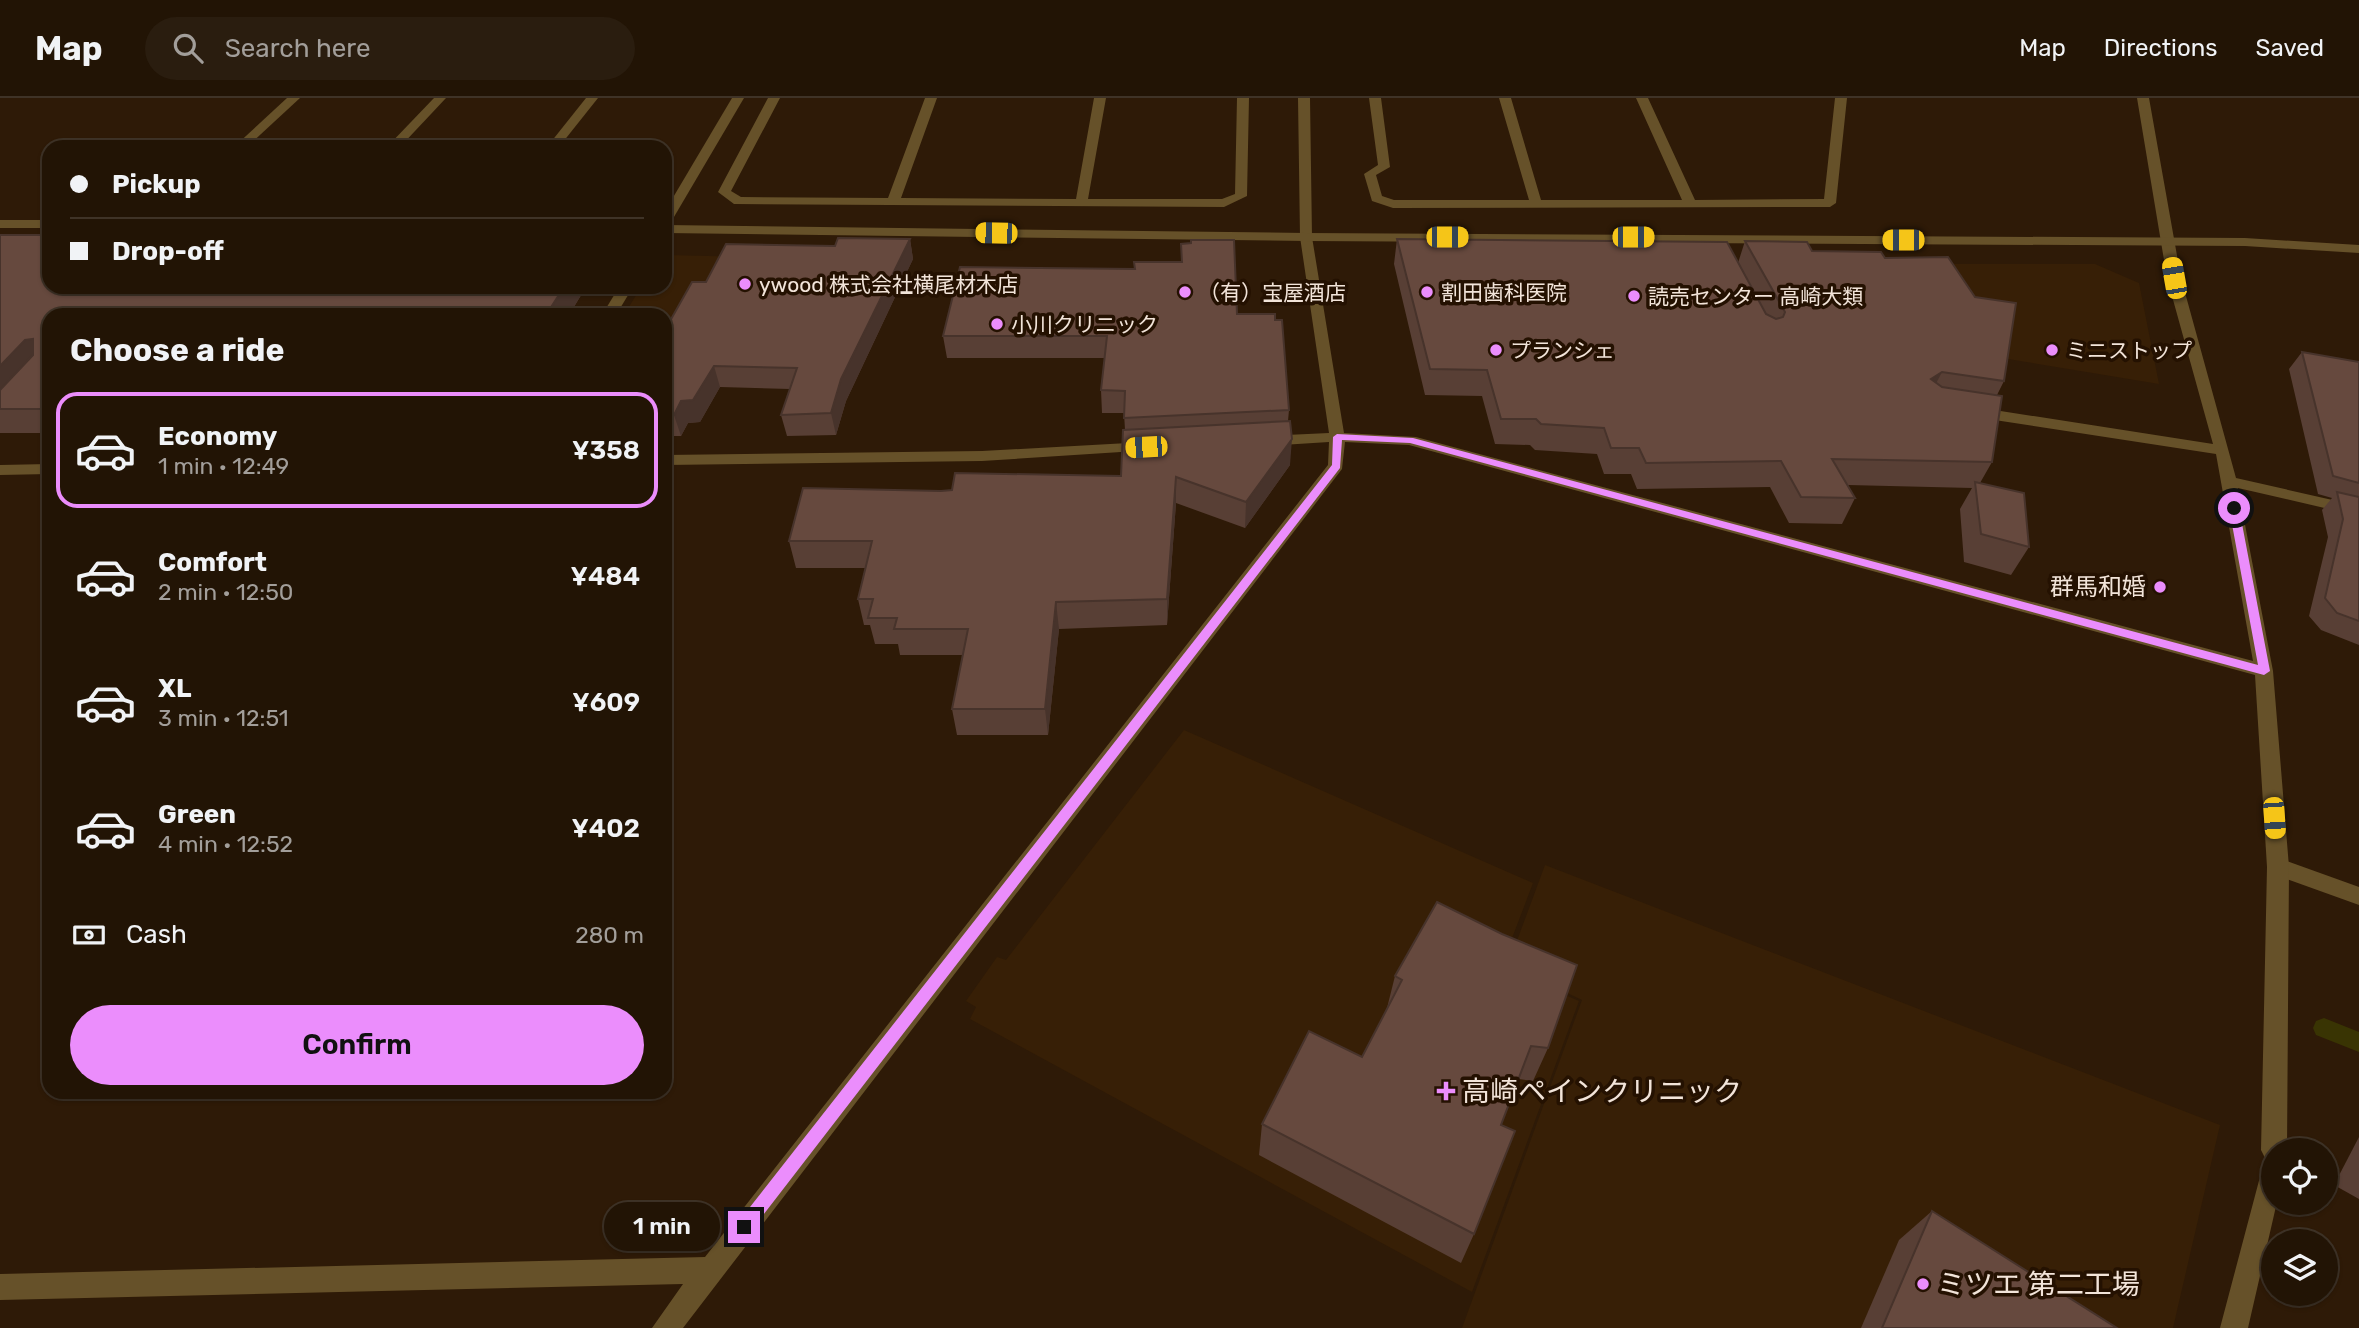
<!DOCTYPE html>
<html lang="en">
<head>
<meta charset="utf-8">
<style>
  :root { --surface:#221405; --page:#2a1d0f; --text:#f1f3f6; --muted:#a29e9a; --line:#3f3327; --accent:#eb8dfc }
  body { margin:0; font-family:Rubik,"Noto Sans JP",sans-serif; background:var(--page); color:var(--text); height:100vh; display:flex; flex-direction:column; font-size:26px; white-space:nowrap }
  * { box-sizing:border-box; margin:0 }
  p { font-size:23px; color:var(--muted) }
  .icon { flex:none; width:38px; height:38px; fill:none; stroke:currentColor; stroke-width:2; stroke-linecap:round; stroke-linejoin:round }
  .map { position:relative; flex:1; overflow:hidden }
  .panel { position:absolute; left:42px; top:210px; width:630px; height:791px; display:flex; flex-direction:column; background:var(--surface); border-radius:21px; box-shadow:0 2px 5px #0004,0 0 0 2px var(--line) }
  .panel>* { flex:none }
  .top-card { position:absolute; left:42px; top:42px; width:630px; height:154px; border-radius:21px; box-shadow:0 2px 5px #0004,0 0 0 2px var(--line); display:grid; align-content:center; height:154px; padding:0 28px; background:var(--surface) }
  .tools { position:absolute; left:2261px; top:1040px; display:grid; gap:14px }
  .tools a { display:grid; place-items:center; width:77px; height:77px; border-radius:50%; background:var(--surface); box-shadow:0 2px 5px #0004,0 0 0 2px var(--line); font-size:35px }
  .end { position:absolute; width:32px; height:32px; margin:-16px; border:9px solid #eb8dfc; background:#111; box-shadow:0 0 0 4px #111 }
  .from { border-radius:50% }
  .bubble { position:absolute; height:49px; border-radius:24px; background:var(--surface); box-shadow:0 2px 5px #0004,0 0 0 2px var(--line); font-size:23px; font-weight:600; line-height:49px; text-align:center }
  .car { position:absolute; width:21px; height:42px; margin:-21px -10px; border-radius:9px; box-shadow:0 0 5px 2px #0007; background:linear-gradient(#f5c518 24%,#345 0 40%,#f5c518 0 76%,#345 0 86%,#f5c518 0) }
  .top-card b { display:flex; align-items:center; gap:24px; height:66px; font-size:26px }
  .top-card b+b { border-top:2px solid var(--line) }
  .top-card i { width:18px; height:18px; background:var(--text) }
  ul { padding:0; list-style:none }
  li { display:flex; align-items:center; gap:21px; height:116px; margin:0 14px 10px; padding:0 14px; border:4px solid transparent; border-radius:21px }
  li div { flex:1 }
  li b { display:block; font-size:26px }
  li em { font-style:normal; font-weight:600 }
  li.active { border-color:var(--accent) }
  li>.icon { width:63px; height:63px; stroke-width:1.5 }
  h2 { padding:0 28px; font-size:32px; line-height:84px }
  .pay { display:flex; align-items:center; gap:18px; height:77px; padding:0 28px; font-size:26px }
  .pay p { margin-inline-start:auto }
  .cta { display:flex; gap:14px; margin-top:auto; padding:14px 28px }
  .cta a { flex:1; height:80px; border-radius:42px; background:var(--accent); color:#111; font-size:28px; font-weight:600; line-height:80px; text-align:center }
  header { display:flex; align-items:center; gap:42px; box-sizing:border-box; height:98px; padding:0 35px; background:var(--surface); border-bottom:2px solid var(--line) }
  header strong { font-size:33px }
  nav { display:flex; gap:38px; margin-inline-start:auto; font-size:24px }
  .search { width:490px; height:63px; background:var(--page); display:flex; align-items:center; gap:18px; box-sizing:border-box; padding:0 24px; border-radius:38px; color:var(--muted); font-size:26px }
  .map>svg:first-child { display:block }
  .built { fill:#371f06 }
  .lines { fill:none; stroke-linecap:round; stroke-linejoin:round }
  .stream { fill:#393403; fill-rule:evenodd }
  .service { fill:#665129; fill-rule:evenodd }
  .minor { fill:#665129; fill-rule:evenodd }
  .tertiary { fill:#665129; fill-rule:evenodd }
  .wall { fill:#583f35 }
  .shaded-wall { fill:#47332b }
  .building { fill:#66493e; stroke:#47332b; stroke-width:2 }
  .route { fill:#eb8dfc }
  .poi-dot { fill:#eb8dfc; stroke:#241101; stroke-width:2.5 }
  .labels { text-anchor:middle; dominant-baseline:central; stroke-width:7; stroke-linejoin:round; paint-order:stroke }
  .far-poi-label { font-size:21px; fill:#f2e4d9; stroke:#241101; text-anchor:start }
  .poi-label { font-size:24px; fill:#f2e4d9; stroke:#241101; text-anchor:end }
  .near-poi-label { font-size:28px; fill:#f2e4d9; stroke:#241101; text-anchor:start }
</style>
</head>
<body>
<header>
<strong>Map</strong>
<div class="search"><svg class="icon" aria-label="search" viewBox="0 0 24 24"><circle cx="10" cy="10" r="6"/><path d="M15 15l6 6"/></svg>Search here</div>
<nav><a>Map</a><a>Directions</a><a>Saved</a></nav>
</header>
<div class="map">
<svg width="2359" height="1230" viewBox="0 0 2359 1230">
  <rect width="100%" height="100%" fill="#2e1a07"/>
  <g class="built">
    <polygon points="665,157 791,160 665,234 665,217 624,217 641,189 665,189"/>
    <polygon points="1934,166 2095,166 2139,185 2159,286 2002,260"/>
    <polygon points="1184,632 1533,785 1501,869 1579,903 1472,1194 970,921 976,909 966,903 997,859 1006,862"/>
    <polygon points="1545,767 2220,1027 2173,1230 1462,1230 1582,902 1508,867"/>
  </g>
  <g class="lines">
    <polygon class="stream" points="2324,920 2359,934 2359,954 2316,937 2313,930 2316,923"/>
    <g class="service">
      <polygon points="768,0 780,0 731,93 741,99 888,100 925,0 937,0 901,100 1076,101 1094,0 1106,0 1088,101 1222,101 1235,96 1237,0 1249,0 1247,98 1224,109 734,106 718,94"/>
      <polygon points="1369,0 1381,0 1390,69 1376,77 1382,98 1394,102 1529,102 1499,0 1511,0 1541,102 1682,102 1636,0 1648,0 1695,102 1824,101 1835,0 1847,0 1836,105 1830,109 1393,110 1372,103 1364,76 1378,67"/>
      <polygon points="2278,760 2359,789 2359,807 2270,775 2267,769 2270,763"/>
    </g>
    <g class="minor">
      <polygon points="287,0 300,0 247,49 234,49"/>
      <polygon points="434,0 446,0 400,49 387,49"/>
      <polygon points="586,0 598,0 559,49 547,49"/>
      <polygon points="732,0 744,0 671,124 665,128 665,113"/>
      <polygon points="1298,0 1310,0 1312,139 1344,335 1416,339 2253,563 2216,356 1975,319 1967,314 1975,309 2213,346 2167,180 2137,0 2149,0 2181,180 2236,380 2359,408 2359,418 2238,390 2273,573 2289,769 2287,1052 2273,1052 2273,1104 2277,1104 2248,1230 2220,1230 2265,1060 2261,1052 2267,769 2255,577 1409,347 1345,344 1342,371 683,1230 652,1230 683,1186 0,1202 0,1176 705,1159 1328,367 1329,344 1267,348 1259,343 1267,338 1329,335 1300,139"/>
      <polygon points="619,189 633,189 616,217 602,217"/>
      <polygon points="1146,344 1154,349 1152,352 982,363 665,367 665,357 982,353"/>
      <polygon points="49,366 49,376 0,377 0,367"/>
    </g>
    <g class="tertiary">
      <rect x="0" y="122" width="49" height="8"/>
      <polygon points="665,127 1306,135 2245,140 2359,147 2359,155 2245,148 1306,143 665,135"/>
    </g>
  </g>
  <g class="wall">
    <polygon points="0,137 49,189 586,189 569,217 49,217 49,335 0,335"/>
    <polygon points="910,141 913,161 846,303 836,337 787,338 781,317 790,291 720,289 700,324 688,325 681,338 665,338 665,223 670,223 706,184 835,148"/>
    <polygon points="1397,141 1738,165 1745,143 1812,153 1885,160 2004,283 1997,297 1992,364 1980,385 2029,449 2011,477 1964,464 1960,411 1972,390 1848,387 1855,400 1842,426 1789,425 1770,389 1637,391 1631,376 1604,376 1597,356 1535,352 1530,347 1495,346 1482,298 1425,297 1394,166"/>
    <polygon points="1181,146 1237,216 1289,312 1288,323 1290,367 1245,430 1176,405 1167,527 1059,531 1048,637 957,637 952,611 963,557 900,557 898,546 875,546 870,527 864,527 858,501 865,470 796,470 789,443 941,393 1121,378 1125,332 1124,315 1102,315 1101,292 1105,260 947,260 943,238 1134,171 1181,164"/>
    <polygon points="2302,254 2359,264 2359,547 2321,532 2309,518 2328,439 2322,412 2332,400 2318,396 2289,271"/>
    <polygon points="1395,878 1548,950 1533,983 1519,981 1501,1027 1474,1136 1461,1165 1259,1057 1262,1026 1362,959 1387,910"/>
    <polygon points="2359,1039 2359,1101 2334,1087"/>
    <polygon points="1932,1113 2117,1230 1861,1230 1899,1142"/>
  </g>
  <g class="shaded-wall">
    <polygon points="910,141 913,161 846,303 836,337 831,315 841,281"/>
    <polygon points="564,189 586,189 569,217 546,217"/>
    <polygon points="33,241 49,262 0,311 0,268 25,242"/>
    <polygon points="714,268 720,289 700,324 688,325 681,338 674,317 681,303"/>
    <polygon points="1942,274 1929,299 1931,281"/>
    <polygon points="1292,341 1290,367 1245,430 1246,404"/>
    <polygon points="1176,379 1176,405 1167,527 1167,501"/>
    <polygon points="1056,504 1059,531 1048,637 1045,611"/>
  </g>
  <g class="building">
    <polygon points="0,137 49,137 49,189 564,189 546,217 49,217 49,311 0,311 0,292 33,257 33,241 25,242 0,268"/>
    <polygon points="838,140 910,141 841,281 831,315 781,317 797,270 714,268 693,302 681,303 674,317 665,317 665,223 670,223 692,184 706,184 726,146 835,148"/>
    <polygon points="1397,141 1727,144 1766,216 1776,221 1783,219 1785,214 1745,143 1807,144 1812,153 1881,154 1885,160 1948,159 1975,199 2016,205 2004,283 1942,274 1931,281 1942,289 2002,298 1992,364 1832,361 1855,400 1801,399 1781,363 1646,365 1639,350 1611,350 1604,330 1541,326 1536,321 1501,321 1487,272 1430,271"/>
    <polygon points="1191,142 1234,142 1237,216 1275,216 1275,222 1282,222 1289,312 1124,320 1125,293 1101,292 1107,238 943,238 960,169 1135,171 1134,164 1182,164 1181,146 1191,145"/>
    <polygon points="2302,254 2359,264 2359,385 2333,378"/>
    <polygon points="1290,323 1292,341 1246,404 1176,379 1167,501 1056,504 1045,611 952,611 968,531 894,531 897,520 868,520 873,501 858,501 872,443 789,443 803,390 941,393 952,392 955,375 1121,378 1123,332"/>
    <polygon points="1975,384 2024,395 2029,449 1981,436"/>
    <polygon points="2337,394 2359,399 2359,523 2337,515 2325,500 2343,421"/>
    <polygon points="1437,804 1502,836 1577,867 1548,950 1531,948 1501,1027 1515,1033 1474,1136 1262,1026 1309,933 1362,959 1402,882 1395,878"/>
    <polygon points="1932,1113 2117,1230 1882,1230"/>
  </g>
  <polygon class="route" points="1337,336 1413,340 2258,567 2229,410 2234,407 2239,410 2270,573 2264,577 1410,345 1342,342 1340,370 750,1134 739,1134 739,1123 1332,367 1333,339"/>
  <g class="poi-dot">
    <circle cx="745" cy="186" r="7"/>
    <circle cx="1185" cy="194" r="7"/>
    <circle cx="1427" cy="194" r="7"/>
    <circle cx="1634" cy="198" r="7"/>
    <circle cx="997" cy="226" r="7"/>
    <circle cx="1496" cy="252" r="7"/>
    <circle cx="2052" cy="252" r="7"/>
    <circle cx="2160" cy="489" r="7"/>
    <path d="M1442.5 982.5h7v7h7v7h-7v7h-7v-7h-7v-7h7z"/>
    <circle cx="1923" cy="1186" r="7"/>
  </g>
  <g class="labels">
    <g class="far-poi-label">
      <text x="759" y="186">ywood 株式会社横尾材木店</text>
      <text x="1199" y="194">（有）宝屋酒店</text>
      <text x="1441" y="194">割田歯科医院</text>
      <text x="1648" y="198">読売センター 高崎大類</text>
      <text x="1011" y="226">小川クリニック</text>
      <text x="1510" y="252">プランシェ</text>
      <text x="2066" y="252">ミニストップ</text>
    </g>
    <g class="poi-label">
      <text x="2146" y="489">群馬和婚</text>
    </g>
    <g class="near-poi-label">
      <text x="1462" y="993">高崎ペインクリニック</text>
      <text x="1937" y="1186">ミツエ 第二工場</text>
    </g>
  </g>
</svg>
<div class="tools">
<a><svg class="icon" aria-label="locate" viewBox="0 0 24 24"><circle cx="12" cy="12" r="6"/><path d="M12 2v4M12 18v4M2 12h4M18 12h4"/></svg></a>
<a><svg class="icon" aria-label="layers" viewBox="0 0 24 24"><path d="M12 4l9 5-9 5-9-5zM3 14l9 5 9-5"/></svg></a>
</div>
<i class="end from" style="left:2234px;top:410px"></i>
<i class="end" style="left:744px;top:1129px"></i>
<div class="bubble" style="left:604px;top:1104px;width:116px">1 min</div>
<i class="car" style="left:996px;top:135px;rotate:271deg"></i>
<i class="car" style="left:1447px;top:139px;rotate:90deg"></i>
<i class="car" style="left:1633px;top:139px;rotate:90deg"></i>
<i class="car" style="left:1903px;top:142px;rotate:270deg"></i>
<i class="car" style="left:2174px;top:180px;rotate:350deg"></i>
<i class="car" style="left:1146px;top:349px;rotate:267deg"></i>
<i class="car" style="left:2274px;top:720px;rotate:176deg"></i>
<div class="top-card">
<b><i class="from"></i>Pickup</b>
<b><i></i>Drop-off</b>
</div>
<section class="panel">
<h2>Choose a ride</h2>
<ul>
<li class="active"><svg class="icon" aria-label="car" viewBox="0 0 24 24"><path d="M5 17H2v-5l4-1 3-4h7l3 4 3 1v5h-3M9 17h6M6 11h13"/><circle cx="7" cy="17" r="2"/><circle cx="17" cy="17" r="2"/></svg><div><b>Economy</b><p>1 min · 12:49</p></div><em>¥358</em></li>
<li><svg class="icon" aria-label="car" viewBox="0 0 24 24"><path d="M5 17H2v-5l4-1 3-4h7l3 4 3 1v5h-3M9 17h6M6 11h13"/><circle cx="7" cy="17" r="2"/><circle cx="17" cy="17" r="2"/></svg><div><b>Comfort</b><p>2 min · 12:50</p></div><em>¥484</em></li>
<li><svg class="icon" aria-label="car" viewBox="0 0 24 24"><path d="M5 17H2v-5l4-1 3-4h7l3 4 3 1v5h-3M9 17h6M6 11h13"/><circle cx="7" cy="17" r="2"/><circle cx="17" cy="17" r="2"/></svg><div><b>XL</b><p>3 min · 12:51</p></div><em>¥609</em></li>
<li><svg class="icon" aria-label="car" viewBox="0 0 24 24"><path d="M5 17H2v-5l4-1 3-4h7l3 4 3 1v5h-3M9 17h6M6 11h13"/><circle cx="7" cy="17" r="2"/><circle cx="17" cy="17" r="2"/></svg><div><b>Green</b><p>4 min · 12:52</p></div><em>¥402</em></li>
</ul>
<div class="pay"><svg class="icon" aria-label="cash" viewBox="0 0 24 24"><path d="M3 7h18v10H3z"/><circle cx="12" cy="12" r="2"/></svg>Cash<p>280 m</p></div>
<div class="cta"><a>Confirm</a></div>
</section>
</div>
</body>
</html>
